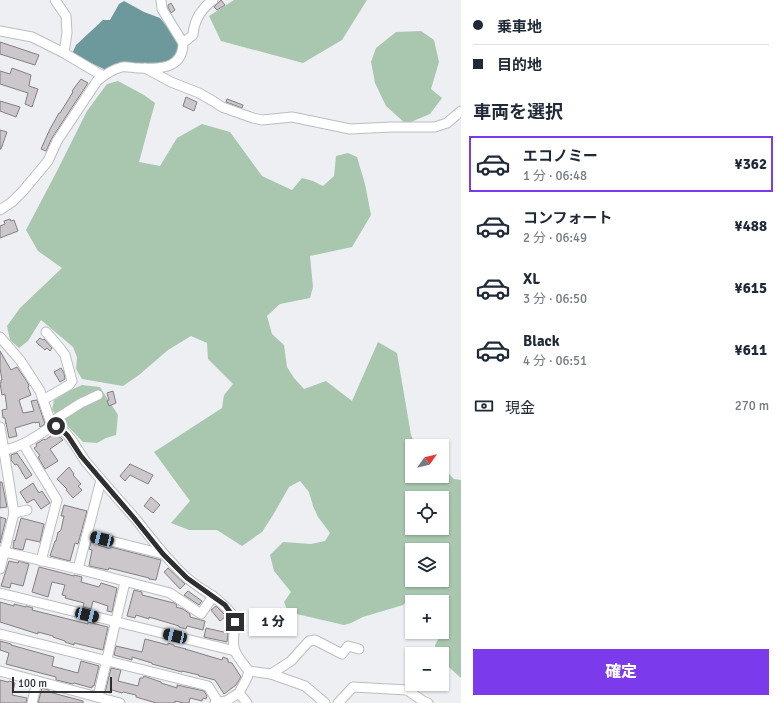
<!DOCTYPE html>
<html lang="ja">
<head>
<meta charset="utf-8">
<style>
  :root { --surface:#fff; --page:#f2f2f3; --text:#1f2937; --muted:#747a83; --line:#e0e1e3; --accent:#7c3aed }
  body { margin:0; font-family:Signika,"Noto Sans JP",sans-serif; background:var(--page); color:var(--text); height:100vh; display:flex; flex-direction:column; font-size:15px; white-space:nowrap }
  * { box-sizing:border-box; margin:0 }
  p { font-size:13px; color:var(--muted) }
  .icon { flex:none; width:22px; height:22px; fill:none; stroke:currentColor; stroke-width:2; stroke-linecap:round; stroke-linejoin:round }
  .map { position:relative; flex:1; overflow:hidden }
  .panel { display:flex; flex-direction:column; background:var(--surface); width:320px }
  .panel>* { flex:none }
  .hud { display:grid; align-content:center; height:88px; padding:0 12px; background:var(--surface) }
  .needle { width:26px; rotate:56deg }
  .fabs { position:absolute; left:405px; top:439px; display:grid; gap:8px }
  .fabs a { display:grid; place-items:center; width:44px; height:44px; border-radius:0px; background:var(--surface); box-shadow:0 1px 3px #0004; font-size:20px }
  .scale { position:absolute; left:12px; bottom:10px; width:100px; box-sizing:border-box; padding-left:4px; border:2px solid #2f2f31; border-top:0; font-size:11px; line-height:14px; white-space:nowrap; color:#2f2f31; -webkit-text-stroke:3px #fbfcff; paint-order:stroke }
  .end { position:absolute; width:18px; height:18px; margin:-9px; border:5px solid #2f2f31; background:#fff; box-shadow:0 0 0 2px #fff }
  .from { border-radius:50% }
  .bubble { position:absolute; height:28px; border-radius:0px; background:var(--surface); box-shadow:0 1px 3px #0004; font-size:13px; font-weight:800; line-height:28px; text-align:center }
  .car { position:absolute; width:12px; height:24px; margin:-12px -6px; border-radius:5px; box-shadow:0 0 3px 1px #0007; background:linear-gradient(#222 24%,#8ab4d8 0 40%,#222 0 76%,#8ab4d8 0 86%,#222 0) }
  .hud b { display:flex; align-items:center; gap:14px; height:38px; font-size:15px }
  .hud b+b { border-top:1px solid var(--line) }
  .hud i { width:10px; height:10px; background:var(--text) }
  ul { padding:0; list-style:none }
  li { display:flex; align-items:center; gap:12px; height:56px; margin:0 8px 6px; padding:0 4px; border:2px solid transparent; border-radius:0px }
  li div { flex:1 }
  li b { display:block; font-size:15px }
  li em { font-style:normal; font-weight:800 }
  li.selected { border-color:var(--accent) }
  li>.icon { width:36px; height:36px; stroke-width:1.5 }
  h2 { padding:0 12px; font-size:18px; line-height:48px }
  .pay { display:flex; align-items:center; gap:10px; height:44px; padding:0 12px; font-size:15px }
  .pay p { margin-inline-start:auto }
  .primary-button { display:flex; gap:8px; margin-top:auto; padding:8px 12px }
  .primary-button a { flex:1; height:46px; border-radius:0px; background:var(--accent); color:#fff; font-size:16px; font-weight:800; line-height:46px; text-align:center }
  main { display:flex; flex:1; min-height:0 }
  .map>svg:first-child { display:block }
  .forest { fill:#a8c7ae; fill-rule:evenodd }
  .water { fill:#6d999d }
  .building { fill:#cbc7cb; stroke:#837f82 }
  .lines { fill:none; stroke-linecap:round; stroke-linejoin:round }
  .minor-casing { stroke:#bbbdc1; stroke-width:11 }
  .minor { stroke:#fff; stroke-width:9 }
  .route { stroke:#2f2f31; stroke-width:5 }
</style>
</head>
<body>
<main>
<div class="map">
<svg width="461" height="703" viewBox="0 0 461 703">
  <rect width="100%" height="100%" fill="#edeff3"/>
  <g class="forest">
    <polygon points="234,0 367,0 342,40 303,63 221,41 209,16"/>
    <polygon points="421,31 434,40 439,62 431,89 442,98 430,114 406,124 386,106 375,83 371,62 376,48 396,32"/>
    <path d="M118 81 144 95 155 103 139 162 160 166 177 138 202 124 230 132 262 176 292 190 302 178 313 181 323 186 334 176 336 156 348 153 357 157 365 184 371 215 352 247 310 256 313 287 310 298 280 304 267 316 272 334 284 345 287 367 294 378 304 389 326 381 352 401 378 342 397 353 411 435 416 446H412V476H442V458L444 459 448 473 454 479 461 480V678L442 661V654H436L435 645 441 634V632H442V602H437L431 595H414L403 605 363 617 351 623 344 625 288 612 284 602 291 592 274 571 270 555 283 542 311 544 325 541 330 533 318 517 313 506 309 492 300 481 289 487 273 515 262 532 242 546 217 530H189L171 523 190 501 154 452 222 408 224 395 233 384 208 359 207 343 191 336 168 350 139 375 123 386 82 379 76 369 77 357 73 347 41 320 28 341 19 348 10 340 7 326 20 308 62 268 38 251 26 230 57 171 87 111 107 84ZM412 498H442V528H412ZM412 550H442V580H412Z"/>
    <polygon points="82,385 100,387 118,415 116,435 106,438 97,443 83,442 52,410 54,400 69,391"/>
  </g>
  <polygon class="water" points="124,1 144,12 160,18 179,42 179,49 172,59 159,65 138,63 118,64 106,70 72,54 76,45 103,20 110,20 119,4"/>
  <g class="building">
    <polygon points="221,0 225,5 217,10 214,7"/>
    <polygon points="171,3 175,10 171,13 168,7 168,5"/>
    <polygon points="0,42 39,55 35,65 0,54"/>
    <polygon points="12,68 31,75 29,86 38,89 32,107 25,104 28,93 0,84 0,71 10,74"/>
    <polygon points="81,79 88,83 52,138 46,151 41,149 50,129 59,113 60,113 73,92 72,91"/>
    <polygon points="186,97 197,102 194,111 183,106"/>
    <polygon points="227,99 243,105 242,108 226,102"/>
    <polygon points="0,101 20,107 16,117 0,111"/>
    <polygon points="0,130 7,132 1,149 0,149"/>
    <polygon points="10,219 11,221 14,220 18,231 0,238 0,226 5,224 4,221"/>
    <polygon points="40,338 43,340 44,339 52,348 50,351 47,348 45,350 36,342"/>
    <polygon points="0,351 11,370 17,367 28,383 29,386 28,387 31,395 19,400 23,413 34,411 31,401 37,400 45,424 40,427 39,422 35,423 35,422 15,428 17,436 9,438 6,423 6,424 5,418 3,418 2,410 7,409 5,394 2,395 0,383 1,383 1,380 2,380 0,368"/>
    <polygon points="61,368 64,373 65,379 60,382 54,372"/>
    <polygon points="113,391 116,403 109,406 107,401 109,400 107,393"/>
    <polygon points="55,433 63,440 50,449 58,461 45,469 38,457 40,456 34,448 37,446 36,444 44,439 45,440"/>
    <polygon points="17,453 32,475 26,479 17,464 15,465 11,460 11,455"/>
    <polygon points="130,464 153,475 148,484 130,475 125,481 120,476"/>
    <polygon points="69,467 74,474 73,475 81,484 78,486 82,490 73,498 66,490 67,489 57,479"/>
    <polygon points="0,482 2,482 7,507 0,508"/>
    <polygon points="33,483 39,493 42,491 50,503 41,509 34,499 27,503 20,492"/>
    <polygon points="151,497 160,505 153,513 144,506"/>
    <polygon points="64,505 87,511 78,544 75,543 70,561 50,556 55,541 56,541 58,532 59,532 61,530 64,516 61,516"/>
    <polygon points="0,517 6,519 0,543"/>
    <polygon points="21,518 44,524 40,542 26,539 23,550 13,548 14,540 15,541"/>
    <polygon points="91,542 98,544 98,545 108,548 111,548 111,547 161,560 156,580 149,579 149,578 109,568 108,570 89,566 92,550 89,549"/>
    <polygon points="9,561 18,563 19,561 29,564 23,586 11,583 10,588 1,586"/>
    <polygon points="39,567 74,576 74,575 82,577 81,582 99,587 101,583 117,588 112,612 107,611 108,606 93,601 91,609 83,607 84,603 65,598 66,596 62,595 65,585 52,582 48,597 32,592"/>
    <polygon points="168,568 185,584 180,589 164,572"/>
    <polygon points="134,590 142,592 142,595 174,603 177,605 176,607 183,609 190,614 190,617 205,621 203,630 187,626 186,629 179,627 179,626 149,617 149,619 136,615 135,618 127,616"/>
    <polygon points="188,591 202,601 199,605 184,595"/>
    <polygon points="0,602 14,606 14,604 26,607 26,606 33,608 32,610 88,624 88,622 108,627 103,650 74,643 74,645 65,642 65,641 53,637 53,636 38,632 38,634 0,622"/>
    <polygon points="216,606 226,616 220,621 211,610"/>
    <polygon points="206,628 228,633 227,642 204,637"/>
    <polygon points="145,639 168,645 168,643 174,645 174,646 186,649 185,649 222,660 223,657 228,659 228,662 232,663 241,677 236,685 224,694 215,680 199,676 199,675 182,671 182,672 152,664 152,663 132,657 132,660 114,655 116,646 142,652"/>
    <polygon points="0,641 11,644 11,645 54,657 52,666 78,673 81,661 99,666 94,686 92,686 92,688 74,683 73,684 56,680 56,677 6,664 9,653 0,650"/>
    <polygon points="111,668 121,670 118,681 138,686 140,678 143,678 144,676 161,682 161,683 174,687 177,688 177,685 204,691 207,696 206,699 203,698 202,701 190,698 189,703 184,703 175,701 175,703 156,703 136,697 136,695 123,692 122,693 112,690 111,693 105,692"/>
    <polygon points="0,680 8,682 9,681 15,683 12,695 27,698 26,703 0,703"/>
    <polygon points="42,688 49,690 49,692 83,701 83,703 38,703"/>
  </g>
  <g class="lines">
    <defs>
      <g id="minor">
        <polyline points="55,0 66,16 67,33 64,53"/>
        <polyline points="0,31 32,37 64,53 103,76"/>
        <path d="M183 43 193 35C194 20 201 9 213 0"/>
        <polyline points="145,68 171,82 199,93 213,101 222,107 253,118 262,120 292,117 350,129 392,127 435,127 447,123 461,111"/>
        <path d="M0 210 12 202 23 191 48 161 57 141 97 81C103 76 114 69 122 67 126 66 133 68 138 68 157 69 183 70 183 43L162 9 161 0"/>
        <path d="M0 337 20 360 40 391 52 426C67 426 78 452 86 462 102 481 118 499 134 517 151 538 166 559 186 577 200 590 219 597 231 613 239 625 230 639 235 651 238 658 244 665 249 671L247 678 239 693 226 701 215 703"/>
        <polyline points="43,400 69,385 72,381 65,355 59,347 46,332"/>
        <polyline points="51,422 81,403 98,395"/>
        <polyline points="0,427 14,513 0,569"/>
        <polyline points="23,444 57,500 41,561"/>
        <path d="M0 451C20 448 36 437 52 426"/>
        <polyline points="14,513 27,510"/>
        <polyline points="87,535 163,554"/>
        <polyline points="0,551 78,569 170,593 201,614 213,596"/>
        <polyline points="78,569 101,480"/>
        <polyline points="0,593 235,651"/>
        <polyline points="0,634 208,686 218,702"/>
        <polyline points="0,671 120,703"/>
        <polyline points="249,671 271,674 305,686 325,703"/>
        <polyline points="271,674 291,661 309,641 315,640 342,654 348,646 359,649"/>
        <polyline points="239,693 247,703"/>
        <polyline points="98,697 125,582"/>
        <polyline points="32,703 37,681"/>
        <polyline points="338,703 353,687 407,690 423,701 428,703"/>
      </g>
    </defs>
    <use href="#minor" class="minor-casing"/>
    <use href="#minor" class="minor"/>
  </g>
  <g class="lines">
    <polyline class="route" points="56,426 60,428 68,436 81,456 134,518 163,554 187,578 225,605 232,615 235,622"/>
  </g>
</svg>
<div class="fabs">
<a><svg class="needle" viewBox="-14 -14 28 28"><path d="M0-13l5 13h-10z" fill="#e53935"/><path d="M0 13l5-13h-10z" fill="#747a83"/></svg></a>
<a><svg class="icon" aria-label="locate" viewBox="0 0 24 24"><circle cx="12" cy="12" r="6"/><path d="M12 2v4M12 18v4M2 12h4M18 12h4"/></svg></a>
<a><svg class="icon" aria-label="layers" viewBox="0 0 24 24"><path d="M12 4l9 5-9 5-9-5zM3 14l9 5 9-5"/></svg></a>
<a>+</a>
<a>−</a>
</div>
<div class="scale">100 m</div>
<i class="end from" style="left:56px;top:426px"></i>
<i class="end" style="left:235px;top:622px"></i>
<div class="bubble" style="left:249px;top:608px;width:48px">1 分</div>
<i class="car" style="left:102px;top:539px;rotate:284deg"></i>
<i class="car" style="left:87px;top:615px;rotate:104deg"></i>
<i class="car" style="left:175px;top:636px;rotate:283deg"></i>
</div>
<section class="panel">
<div class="hud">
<b><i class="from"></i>乗車地</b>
<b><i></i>目的地</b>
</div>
<h2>車両を選択</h2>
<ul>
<li class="selected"><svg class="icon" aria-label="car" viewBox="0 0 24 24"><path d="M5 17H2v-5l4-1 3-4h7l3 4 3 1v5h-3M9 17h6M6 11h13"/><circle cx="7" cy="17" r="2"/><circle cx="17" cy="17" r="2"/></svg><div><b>エコノミー</b><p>1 分 · 06:48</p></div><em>¥362</em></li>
<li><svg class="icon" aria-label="car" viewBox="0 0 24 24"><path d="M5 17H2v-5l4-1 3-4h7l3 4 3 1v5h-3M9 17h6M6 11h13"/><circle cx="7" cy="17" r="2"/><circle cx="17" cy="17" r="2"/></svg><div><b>コンフォート</b><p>2 分 · 06:49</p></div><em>¥488</em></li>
<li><svg class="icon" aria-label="car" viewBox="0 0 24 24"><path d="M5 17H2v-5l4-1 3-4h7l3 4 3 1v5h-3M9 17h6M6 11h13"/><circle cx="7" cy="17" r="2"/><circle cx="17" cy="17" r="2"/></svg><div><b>XL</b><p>3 分 · 06:50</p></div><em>¥615</em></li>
<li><svg class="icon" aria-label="car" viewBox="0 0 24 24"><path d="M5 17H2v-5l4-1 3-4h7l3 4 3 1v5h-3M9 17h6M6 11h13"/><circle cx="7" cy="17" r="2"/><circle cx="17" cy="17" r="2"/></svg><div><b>Black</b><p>4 分 · 06:51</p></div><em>¥611</em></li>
</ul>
<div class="pay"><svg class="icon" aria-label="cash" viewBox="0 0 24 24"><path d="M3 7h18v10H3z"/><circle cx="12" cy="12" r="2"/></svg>現金<p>270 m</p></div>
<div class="primary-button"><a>確定</a></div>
</section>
</main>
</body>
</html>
